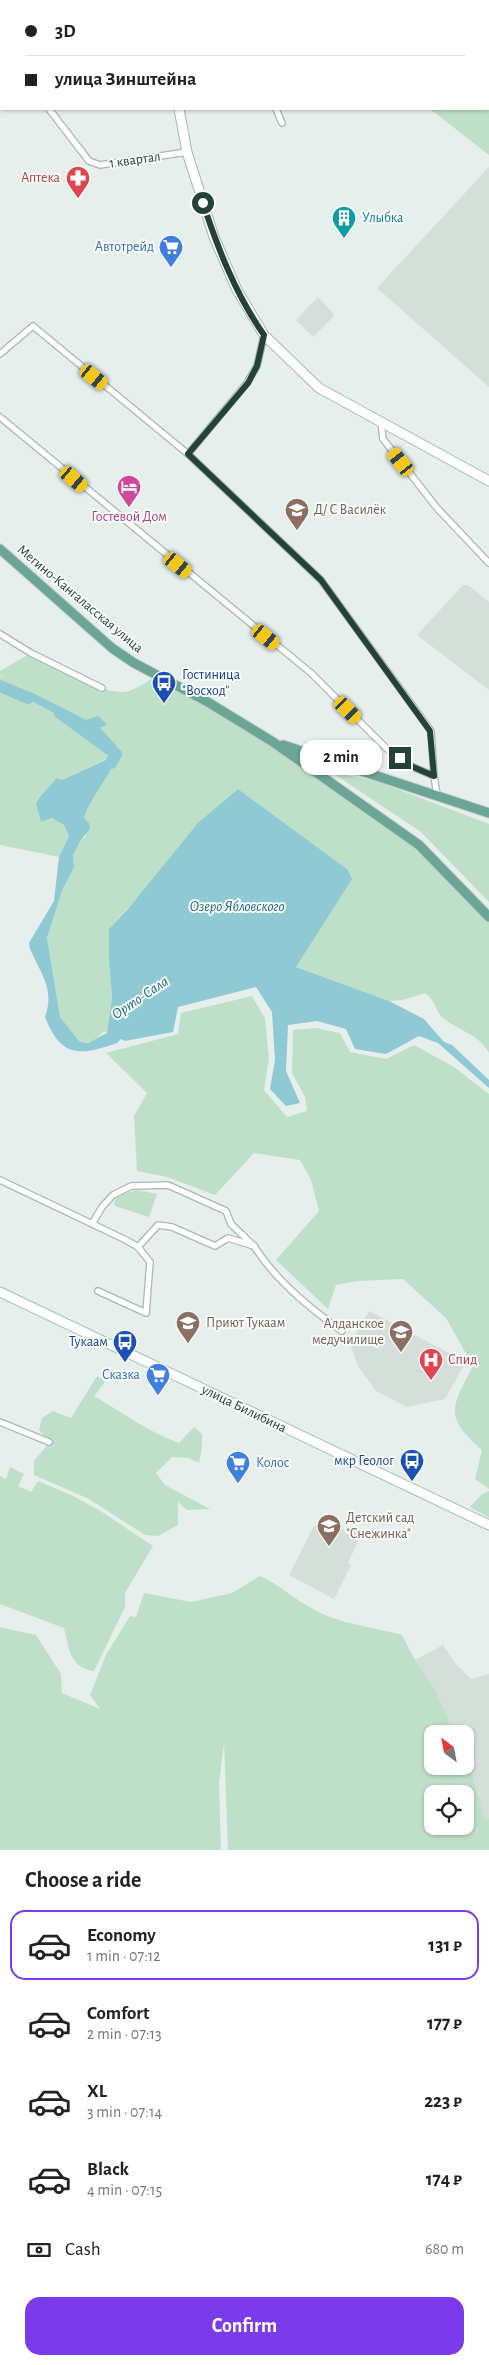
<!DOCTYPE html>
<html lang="en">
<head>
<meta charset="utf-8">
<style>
  :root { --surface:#fff; --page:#f2f2f2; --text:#222; --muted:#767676; --line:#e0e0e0; --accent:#7c3aed }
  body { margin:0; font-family:"Alegreya Sans",sans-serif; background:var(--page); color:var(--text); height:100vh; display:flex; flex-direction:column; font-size:19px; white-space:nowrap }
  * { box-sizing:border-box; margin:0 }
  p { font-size:16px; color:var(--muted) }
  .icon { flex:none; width:28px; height:28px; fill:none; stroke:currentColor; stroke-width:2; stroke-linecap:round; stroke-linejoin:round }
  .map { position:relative; height:1850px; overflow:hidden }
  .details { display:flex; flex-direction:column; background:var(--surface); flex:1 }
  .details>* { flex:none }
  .top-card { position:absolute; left:0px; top:0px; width:490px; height:110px; box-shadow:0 1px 4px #0004; display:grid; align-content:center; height:110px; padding:0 25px; background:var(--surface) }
  .needle { width:32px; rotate:328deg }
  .fabs { position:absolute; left:424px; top:1725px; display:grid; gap:10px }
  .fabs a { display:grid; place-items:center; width:50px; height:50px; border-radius:10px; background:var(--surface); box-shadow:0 1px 4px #0004; font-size:25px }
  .end { position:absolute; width:22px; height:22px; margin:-11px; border:6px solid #24423a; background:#fff; box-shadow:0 0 0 2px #fff }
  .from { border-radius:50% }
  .bubble { position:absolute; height:35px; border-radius:15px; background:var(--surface); box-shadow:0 1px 4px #0004; font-size:16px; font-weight:600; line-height:35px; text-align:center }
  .car { position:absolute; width:15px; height:30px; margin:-15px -8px; border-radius:6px; box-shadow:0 0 4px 1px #0007; background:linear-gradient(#f5c518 24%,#345 0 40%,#f5c518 0 76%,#345 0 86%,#f5c518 0) }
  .top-card b { display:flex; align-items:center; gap:18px; height:48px; font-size:19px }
  .top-card b+b { border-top:1px solid var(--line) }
  .top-card i { width:12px; height:12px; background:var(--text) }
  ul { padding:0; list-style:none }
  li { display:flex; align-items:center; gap:15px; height:70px; margin:0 10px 8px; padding:0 15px; border:2px solid transparent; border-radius:15px }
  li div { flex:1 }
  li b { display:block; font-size:19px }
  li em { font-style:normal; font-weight:600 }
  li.active { border-color:var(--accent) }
  li>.icon { width:45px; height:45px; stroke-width:1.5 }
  h2 { padding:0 25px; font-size:22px; line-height:60px }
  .pay { display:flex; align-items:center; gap:12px; height:55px; padding:0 25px; font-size:19px }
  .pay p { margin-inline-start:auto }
  .button { display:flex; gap:10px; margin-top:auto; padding:10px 25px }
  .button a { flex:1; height:58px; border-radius:15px; background:var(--accent); color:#fff; font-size:20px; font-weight:600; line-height:58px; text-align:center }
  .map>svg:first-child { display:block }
  .built { fill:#d4dfda }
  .green { fill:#bfe0c8; fill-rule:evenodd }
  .water { fill:#8ec9d4 }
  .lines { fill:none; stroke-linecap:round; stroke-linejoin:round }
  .river { stroke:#8ec9d4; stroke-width:12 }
  .street-casing { stroke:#a8b8b2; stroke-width:8 }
  .secondary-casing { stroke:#a4bbb3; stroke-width:11 }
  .primary-casing { stroke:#c2cac8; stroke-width:11 }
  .street { stroke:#fff; stroke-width:5.5 }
  .secondary { stroke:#fff; stroke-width:9 }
  .primary { stroke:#6aa596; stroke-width:9 }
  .route { stroke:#24423a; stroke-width:6 }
  .labels { text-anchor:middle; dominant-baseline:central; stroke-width:4; stroke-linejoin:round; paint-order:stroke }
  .street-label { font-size:14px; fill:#24423a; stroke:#f7fbf9 }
  .health-label { font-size:14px; fill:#be3a42; stroke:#f7fbf9; text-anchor:end }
  .culture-label { font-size:14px; fill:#0d838f; stroke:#f7fbf9; text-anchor:start }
  .shop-label { font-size:14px; fill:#366cbe; stroke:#f7fbf9; text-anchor:end }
  .education-label { font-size:14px; fill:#785e54; stroke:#f7fbf9; text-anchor:start }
  .hotel-label { font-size:14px; fill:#b23c85; stroke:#f7fbf9 }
  .transit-label { font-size:14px; fill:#164399; stroke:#f7fbf9; text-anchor:end }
  .water-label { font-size:15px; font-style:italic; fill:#1c6f80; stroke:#f7fbf9 }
</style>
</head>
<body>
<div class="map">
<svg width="489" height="1850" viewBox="0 0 489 1850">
  <rect width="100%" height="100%" fill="#e6efeb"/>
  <g class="built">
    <polygon points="489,167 489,387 377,288"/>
    <polygon points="318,297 335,315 313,337 296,320"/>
    <polygon points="463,585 468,585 489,602 489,690 417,635"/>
    <polygon points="369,1311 466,1362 445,1399 407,1407 376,1391 358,1366 350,1344"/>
    <polygon points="314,1526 363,1531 348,1563 351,1565 334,1599 289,1575"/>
    <polygon points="443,1645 456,1664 471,1679 489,1674 489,1818 485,1819 465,1749 465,1734 455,1734 415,1660"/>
  </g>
  <g class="green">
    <polygon points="489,48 489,155 430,109 489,109"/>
    <path d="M31 653C53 664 105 698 129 691 138 688 148 681 156 676L206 701 419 845 489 917V1053C479 1034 459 1031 443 1018 435 1011 437 1002 425 993L403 1000 389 1001 296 967 347 869 238 789 109 929 112 998 107 1033 104 1031C97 1039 91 1044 80 1042L60 1017 47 938 62 891 74 867 73 856 80 841 86 836 84 818 86 809 103 783 115 755 62 780 56 778C42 797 32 796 41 822L52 818 64 825 69 836 59 857 0 845V676L5 677 0 675V671Z"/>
    <polygon points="331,772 376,781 489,824 489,902 421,832"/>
    <path d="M252 996 265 1018 269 1059 264 1090 287 1117 307 1111 305 1097 292 1073 293 1030 316 1028 340 1033 350 1052 386 1059 414 1045 454 1067 489 1094V1489L475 1479 482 1450C444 1417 451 1408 473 1366L446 1318 403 1279 357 1281 336 1285 328 1309 276 1260 319 1211 311 1180 300 1160 254 1153 215 1195 167 1177 137 1171 134 1116 147 1093 106 1053 178 1034 181 1013Z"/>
    <polygon points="138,1190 157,1194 149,1217 115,1206 114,1202 119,1195"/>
    <path d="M97 1376 105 1382 94 1396C122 1412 148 1432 179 1443L194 1427 202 1434V1448L199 1463 188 1458 172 1457 156 1473 165 1485 210 1509 187 1510 178 1502V1525L158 1536 145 1535 89 1499 34 1475V1461L50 1442 39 1430 42 1418 53 1411 71 1418Z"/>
    <path d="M10 1467 24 1474 18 1486 31 1492 38 1481 71 1495 99 1510 153 1546 125 1593V1607L94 1671C70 1668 69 1649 64 1628L0 1604V1476L6 1479Z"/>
    <polygon points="489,1491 489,1518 470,1507 482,1494"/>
    <path d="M260 1576C280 1585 294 1599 313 1609 341 1625 372 1626 402 1635L415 1660 435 1690 455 1734H432V1766H465V1749L485 1819 489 1818V1850H228L224 1743 219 1784 221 1850H0V1627L36 1635 61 1674 62 1693 100 1709 90 1695 106 1655 130 1616 136 1617 144 1593 191 1602 232 1593ZM432 1794H465V1826H432Z"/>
  </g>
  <path class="water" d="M0 681 33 693 86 720 98 716 107 724 100 728 116 745C118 772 91 793 84 818L89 823 90 829 80 841 73 856 74 867 62 891 47 938 60 1017 80 1042 88 1043 107 1033 112 998 109 957V929L128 909 198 823 238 789 347 869 352 879 296 967 389 1001 424 1019 444 1042 452 1045 489 1080V1088L438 1043 419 1036 386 1054 355 1049 346 1029 317 1021 288 1025 286 1071 300 1103 286 1106 270 1089 275 1060 272 1012 256 987 178 1007 173 1032 125 1041 121 1039 117 1043C80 1056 61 1058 45 1017 55 989 41 974 30 949L29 943 54 901 59 857 69 836 64 825 52 818 41 822 36 804C40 794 50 787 56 778L62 780 110 758 111 746 100 735 81 723 69 721 0 684Z"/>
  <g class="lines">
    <g class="river">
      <polyline points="0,686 28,698"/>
      <polyline points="60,713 116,754 111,763"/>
    </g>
    <defs>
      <g id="street">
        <polyline points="103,0 111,1"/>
        <polyline points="234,0 234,1"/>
        <polyline points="58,1 58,0"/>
        <polyline points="0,49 1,50"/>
        <polyline points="49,109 89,161 100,165 187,152"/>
        <polyline points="276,109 282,123"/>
        <polyline points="0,354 33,326 188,454 321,580 431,731 434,776 437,795"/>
        <polyline points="0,417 311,673 386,748 413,767 434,776"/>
        <polyline points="381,422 383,439 437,508 489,563"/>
        <polyline points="188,454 247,383 257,366 264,335"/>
        <polyline points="0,634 31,653 102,688"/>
        <polyline points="0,1180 126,1240 138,1247 150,1262 146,1313 98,1291"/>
        <polyline points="92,1224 102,1207 113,1195 131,1186 168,1185 226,1211 231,1224 254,1246 228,1238 215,1246 172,1227 158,1225 138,1247"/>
        <path d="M254 1246C276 1281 309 1308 342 1331"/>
        <polyline points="0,1422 49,1442"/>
      </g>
      <g id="secondary">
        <polyline points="208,1 211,0"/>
        <polyline points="179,109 187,152 214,237 237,290 264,335 319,388 489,481"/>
        <polyline points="0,1292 489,1525"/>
      </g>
      <g id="primary">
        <polyline points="0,549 112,648 134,663 206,701 273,742 419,845 489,917"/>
        <polyline points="283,745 489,813"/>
      </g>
    </defs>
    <use href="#street" class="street-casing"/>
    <use href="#secondary" class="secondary-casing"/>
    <use href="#primary" class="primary-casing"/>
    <use href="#street" class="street"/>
    <use href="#secondary" class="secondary"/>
    <use href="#primary" class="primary"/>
  </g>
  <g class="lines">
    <path class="route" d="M203 203C218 249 236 295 264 335L257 366 248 383 188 454 321 580 430 731 434 776 413 767 400 758"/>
  </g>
  <defs>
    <symbol id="pharmacy-pin" viewBox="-11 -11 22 30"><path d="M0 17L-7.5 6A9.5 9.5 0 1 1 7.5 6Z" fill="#e0444e" stroke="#f7fbf9"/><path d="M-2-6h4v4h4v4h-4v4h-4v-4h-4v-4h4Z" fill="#fff"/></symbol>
    <symbol id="building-pin" viewBox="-11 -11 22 30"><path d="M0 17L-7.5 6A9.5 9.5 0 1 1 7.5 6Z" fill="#0f9aa8" stroke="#f7fbf9"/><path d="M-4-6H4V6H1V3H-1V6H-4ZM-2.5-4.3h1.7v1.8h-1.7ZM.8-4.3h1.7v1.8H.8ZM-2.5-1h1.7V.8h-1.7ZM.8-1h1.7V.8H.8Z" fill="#fff"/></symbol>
    <symbol id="supermarket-pin" viewBox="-11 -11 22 30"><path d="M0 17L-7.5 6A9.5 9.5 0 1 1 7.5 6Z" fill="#3f7fe0" stroke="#f7fbf9"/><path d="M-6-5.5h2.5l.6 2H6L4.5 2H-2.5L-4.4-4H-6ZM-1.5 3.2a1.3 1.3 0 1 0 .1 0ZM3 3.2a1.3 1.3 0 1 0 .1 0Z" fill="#fff"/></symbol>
    <symbol id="hotel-pin" viewBox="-11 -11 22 30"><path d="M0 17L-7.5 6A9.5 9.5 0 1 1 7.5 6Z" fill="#d1479c" stroke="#f7fbf9"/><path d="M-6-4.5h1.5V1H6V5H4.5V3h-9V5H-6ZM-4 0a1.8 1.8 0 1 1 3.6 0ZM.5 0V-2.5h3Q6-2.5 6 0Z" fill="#fff"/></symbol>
    <symbol id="school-pin" viewBox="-11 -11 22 30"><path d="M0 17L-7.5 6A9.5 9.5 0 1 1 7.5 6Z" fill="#8d6e63" stroke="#f7fbf9"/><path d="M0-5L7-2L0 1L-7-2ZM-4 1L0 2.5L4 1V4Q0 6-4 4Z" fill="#fff"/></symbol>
    <symbol id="bus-pin" viewBox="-11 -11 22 30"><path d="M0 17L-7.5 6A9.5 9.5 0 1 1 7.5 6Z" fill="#1a4fb4" stroke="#f7fbf9"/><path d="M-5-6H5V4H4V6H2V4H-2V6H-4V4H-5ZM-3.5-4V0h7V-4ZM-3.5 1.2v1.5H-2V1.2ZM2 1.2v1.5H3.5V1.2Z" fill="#fff"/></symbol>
    <symbol id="university-pin" viewBox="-11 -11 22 30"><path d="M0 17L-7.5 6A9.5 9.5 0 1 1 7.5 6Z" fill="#8d6e63" stroke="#f7fbf9"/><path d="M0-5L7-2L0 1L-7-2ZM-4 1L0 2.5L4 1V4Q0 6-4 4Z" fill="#fff"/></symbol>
    <symbol id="hospital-pin" viewBox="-11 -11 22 30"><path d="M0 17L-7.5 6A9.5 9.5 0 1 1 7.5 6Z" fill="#e0444e" stroke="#f7fbf9"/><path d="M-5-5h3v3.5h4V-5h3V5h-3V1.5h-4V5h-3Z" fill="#fff"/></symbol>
  </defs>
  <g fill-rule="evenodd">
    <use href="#pharmacy-pin" x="64" y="164" width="28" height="38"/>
    <use href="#building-pin" x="330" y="204" width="28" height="38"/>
    <use href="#supermarket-pin" x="157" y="233" width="28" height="38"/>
    <use href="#hotel-pin" x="115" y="473" width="28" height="38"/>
    <use href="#school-pin" x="283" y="496" width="28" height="38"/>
    <use href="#bus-pin" x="150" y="669" width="28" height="38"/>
    <use href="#school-pin" x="174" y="1309" width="28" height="38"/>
    <use href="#university-pin" x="387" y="1318" width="28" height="38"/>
    <use href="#bus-pin" x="111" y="1328" width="28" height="38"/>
    <use href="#hospital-pin" x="417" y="1346" width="28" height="38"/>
    <use href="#supermarket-pin" x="144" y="1361" width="28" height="38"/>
    <use href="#bus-pin" x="398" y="1447" width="28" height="38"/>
    <use href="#supermarket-pin" x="224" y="1449" width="28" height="38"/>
    <use href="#school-pin" x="315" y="1512" width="28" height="38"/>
  </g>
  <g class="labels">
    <g class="street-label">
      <text transform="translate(135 160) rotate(-8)">1 квартал</text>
      <text transform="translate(80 599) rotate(40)">Мегино-Кангаласская улица</text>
      <text transform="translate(244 1409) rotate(26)">улица Билибина</text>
    </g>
    <g class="health-label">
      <text x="60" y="178">Аптека</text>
      <text x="448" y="1360" text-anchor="start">Спид</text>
    </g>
    <g class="culture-label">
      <text x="362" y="218">Улыбка</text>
    </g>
    <g class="shop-label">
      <text x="154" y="247">Автотрейд</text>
      <text x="140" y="1375">Сказка</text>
      <text x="256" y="1463" text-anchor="start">Колос</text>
    </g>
    <g class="education-label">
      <text x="314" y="510">Д/ С Василёк</text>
      <text x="206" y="1323">Приют Тукаам</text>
      <text x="384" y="1324" text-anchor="end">Алданское<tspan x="384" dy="16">медучилище</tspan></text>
      <text x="346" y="1518">Детский сад<tspan x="346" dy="16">"Снежинка"</tspan></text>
    </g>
    <g class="hotel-label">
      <text x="129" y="517">Гостевой Дом</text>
    </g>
    <g class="transit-label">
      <text x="182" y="675" text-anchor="start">Гостиница<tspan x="182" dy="16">"Восход"</tspan></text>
      <text x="108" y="1342">Тукаам</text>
      <text x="394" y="1461">мкр Геолог</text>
    </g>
    <g class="water-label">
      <text x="237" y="906">Озеро Ябловского</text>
      <text transform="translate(140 998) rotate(-34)">Орто-Сала</text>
    </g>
  </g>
</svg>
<div class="fabs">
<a><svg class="needle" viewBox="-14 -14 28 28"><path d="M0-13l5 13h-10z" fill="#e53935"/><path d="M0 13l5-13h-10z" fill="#767676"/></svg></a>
<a><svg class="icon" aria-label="locate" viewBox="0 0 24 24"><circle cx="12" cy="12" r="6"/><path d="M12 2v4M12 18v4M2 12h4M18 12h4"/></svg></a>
</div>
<i class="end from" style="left:203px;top:203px"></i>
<i class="end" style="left:400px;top:758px"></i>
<div class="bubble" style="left:300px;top:740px;width:82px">2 min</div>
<i class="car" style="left:94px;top:377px;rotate:129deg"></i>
<i class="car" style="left:401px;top:462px;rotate:321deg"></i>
<i class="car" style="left:74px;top:479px;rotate:130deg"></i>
<i class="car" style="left:178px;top:565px;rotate:129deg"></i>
<i class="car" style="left:266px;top:637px;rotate:129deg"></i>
<i class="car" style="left:348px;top:710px;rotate:135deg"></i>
<div class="top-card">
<b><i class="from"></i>3D</b>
<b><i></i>улица Зинштейна</b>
</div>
</div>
<section class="details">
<h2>Choose a ride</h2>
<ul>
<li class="active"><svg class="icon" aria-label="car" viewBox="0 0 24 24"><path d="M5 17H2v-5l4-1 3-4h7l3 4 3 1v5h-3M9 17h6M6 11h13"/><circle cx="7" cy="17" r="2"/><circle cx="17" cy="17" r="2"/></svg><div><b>Economy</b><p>1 min · 07:12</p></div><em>131 ₽</em></li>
<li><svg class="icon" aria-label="car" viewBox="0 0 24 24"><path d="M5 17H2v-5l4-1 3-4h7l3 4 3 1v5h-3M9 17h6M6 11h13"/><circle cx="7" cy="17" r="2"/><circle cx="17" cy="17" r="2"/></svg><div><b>Comfort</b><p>2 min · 07:13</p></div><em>177 ₽</em></li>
<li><svg class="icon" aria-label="car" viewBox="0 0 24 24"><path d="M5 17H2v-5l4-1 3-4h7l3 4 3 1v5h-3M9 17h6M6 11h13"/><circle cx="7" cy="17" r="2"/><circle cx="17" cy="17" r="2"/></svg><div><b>XL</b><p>3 min · 07:14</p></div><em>223 ₽</em></li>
<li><svg class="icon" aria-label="car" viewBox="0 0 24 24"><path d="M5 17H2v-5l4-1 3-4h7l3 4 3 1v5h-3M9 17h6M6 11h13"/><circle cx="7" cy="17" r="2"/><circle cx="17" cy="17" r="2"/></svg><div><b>Black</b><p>4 min · 07:15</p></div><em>174 ₽</em></li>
</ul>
<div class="pay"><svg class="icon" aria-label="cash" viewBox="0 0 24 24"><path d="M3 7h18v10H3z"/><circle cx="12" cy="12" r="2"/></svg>Cash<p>680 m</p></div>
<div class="button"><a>Confirm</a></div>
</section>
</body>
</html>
